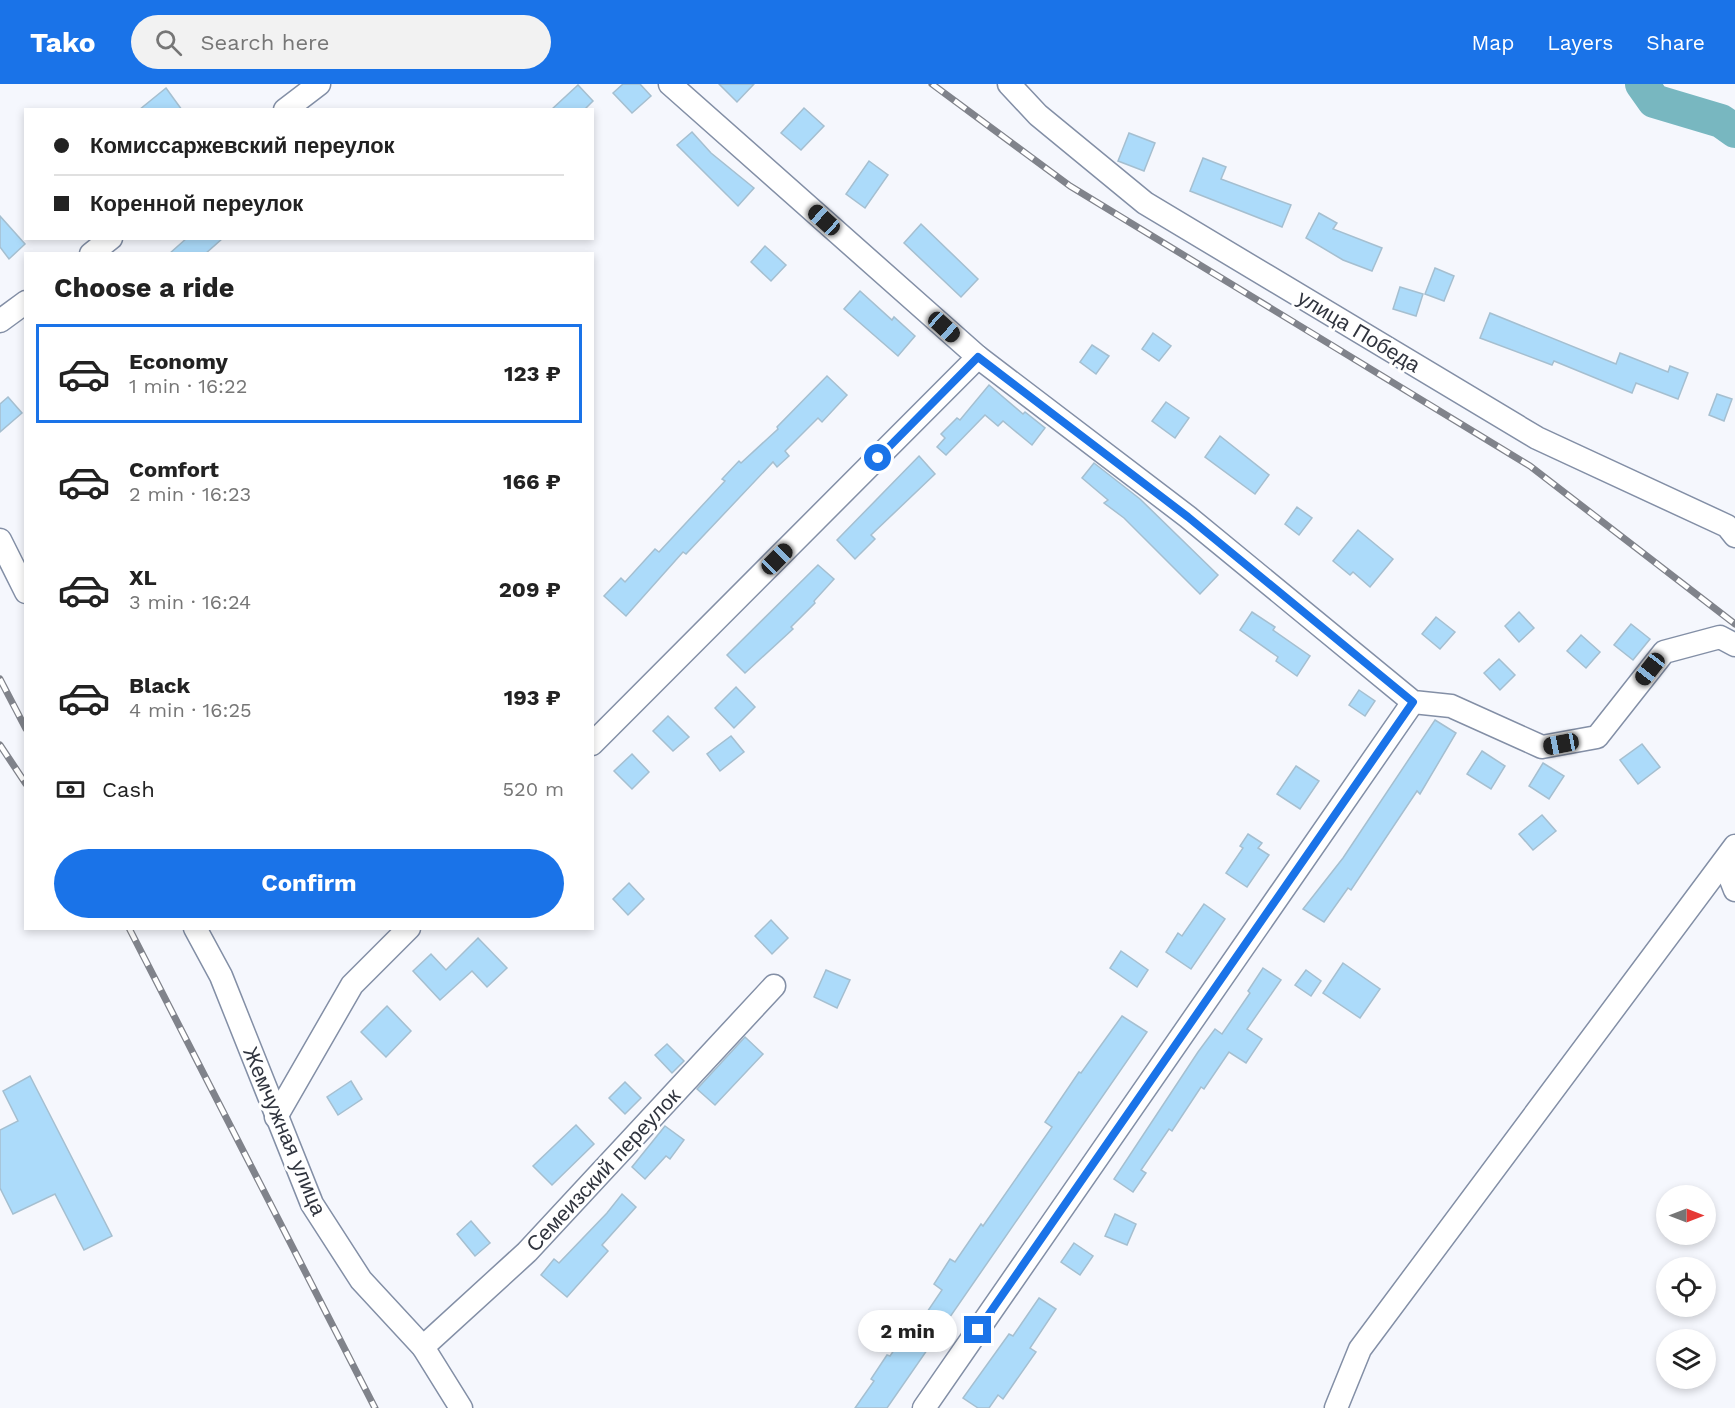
<!DOCTYPE html>
<html lang="en">
<head>
<meta charset="utf-8">
<style>
  :root { --surface:#fff; --page:#f2f2f2; --text:#222; --muted:#767676; --line:#e0e0e0; --accent:#1a73e8 }
  body { margin:0; font-family:"Work Sans",sans-serif; background:var(--page); color:var(--text); height:100vh; display:flex; flex-direction:column; font-size:22px; white-space:nowrap }
  * { box-sizing:border-box; margin:0 }
  p { font-size:20px; color:var(--muted) }
  .icon { flex:none; width:33px; height:33px; fill:none; stroke:currentColor; stroke-width:2; stroke-linecap:round; stroke-linejoin:round }
  .map { position:relative; flex:1; overflow:hidden }
  .sheet { position:absolute; left:24px; top:168px; width:570px; height:678px; display:flex; flex-direction:column; background:var(--surface); border-radius:0px; box-shadow:0 3px 9px #0003 }
  .sheet>* { flex:none }
  .guide { position:absolute; left:24px; top:24px; width:570px; height:132px; border-radius:0px; box-shadow:0 3px 9px #0003; display:grid; align-content:center; height:132px; padding:0 30px; background:var(--surface) }
  .needle { width:39px; rotate:90deg }
  .tools { position:absolute; left:1656px; top:1101px; display:grid; gap:12px }
  .tools a { display:grid; place-items:center; width:60px; height:60px; border-radius:50%; background:var(--surface); box-shadow:0 3px 9px #0003; font-size:30px }
  .end { position:absolute; width:27px; height:27px; margin:-14px; border:8px solid #1a73e8; background:#fff; box-shadow:0 0 0 3px #fff }
  .from { border-radius:50% }
  .bubble { position:absolute; height:42px; border-radius:21px; background:var(--surface); box-shadow:0 3px 9px #0003; font-size:20px; font-weight:700; line-height:42px; text-align:center }
  .car { position:absolute; width:18px; height:36px; margin:-18px -9px; border-radius:8px; box-shadow:0 0 4px 2px #0007; background:linear-gradient(#222 24%,#8ab4d8 0 40%,#222 0 76%,#8ab4d8 0 86%,#222 0) }
  .guide b { display:flex; align-items:center; gap:21px; height:57px; font-size:22px }
  .guide b+b { border-top:2px solid var(--line) }
  .guide i { width:15px; height:15px; background:var(--text) }
  ul { padding:0; list-style:none }
  li { display:flex; align-items:center; gap:18px; height:99px; margin:0 12px 9px; padding:0 18px; border:3px solid transparent; border-radius:0px }
  li div { flex:1 }
  li b { display:block; font-size:22px }
  li em { font-style:normal; font-weight:700 }
  li.current { border-color:var(--accent) }
  li>.icon { width:54px; height:54px; stroke-width:1.5 }
  h2 { padding:0 30px; font-size:27px; line-height:72px }
  .pay { display:flex; align-items:center; gap:15px; height:66px; padding:0 30px; font-size:22px }
  .pay p { margin-inline-start:auto }
  .action { display:flex; gap:12px; margin-top:auto; padding:12px 30px }
  .action a { flex:1; height:69px; border-radius:36px; background:var(--accent); color:#fff; font-size:24px; font-weight:700; line-height:69px; text-align:center }
  header { display:flex; align-items:center; gap:36px; box-sizing:border-box; height:84px; padding:0 30px; background:var(--accent); color:#fff }
  header strong { font-size:28px }
  nav { display:flex; gap:33px; margin-inline-start:auto; font-size:21px }
  .search { width:420px; height:54px; background:var(--page); display:flex; align-items:center; gap:15px; box-sizing:border-box; padding:0 21px; border-radius:33px; color:var(--muted); font-size:22px }
  .map>svg:first-child { display:block }
  .lines { fill:none; stroke-linecap:round; stroke-linejoin:round }
  .river { stroke:#78b7c0; stroke-width:34 }
  .building { fill:#acdbfa; stroke:#a5bfd0; stroke-width:1.5 }
  .street-casing { stroke:#838fa6; stroke-width:25 }
  .street { stroke:#fff; stroke-width:22 }
  .rail-casing { stroke:#80838b; stroke-width:7 }
  .rail { stroke:#fff; stroke-width:4.5; stroke-dasharray:14; stroke-linecap:butt }
  .route { stroke:#1a73e8; stroke-width:8 }
  .labels { text-anchor:middle; dominant-baseline:central; stroke-width:6; stroke-linejoin:round; paint-order:stroke }
  .street-label { font-size:21px; fill:#30343e; stroke:#fff }
</style>
</head>
<body>
<header>
<strong>Tako</strong>
<div class="search"><svg class="icon" aria-label="search" viewBox="0 0 24 24"><circle cx="10" cy="10" r="6"/><path d="M15 15l6 6"/></svg>Search here</div>
<nav><a>Map</a><a>Layers</a><a>Share</a></nav>
</header>
<div class="map">
<svg width="1735" height="1324" viewBox="0 0 1735 1324">
  <rect width="100%" height="100%" fill="#f5f7fd"/>
  <g class="lines">
    <polyline class="river" points="1642,0 1654,17 1721,37 1735,47"/>
  </g>
  <g class="building">
    <polygon points="623,0 640,0 651,12 632,29 613,9"/>
    <polygon points="719,0 754,0 737,18"/>
    <polygon points="578,1 593,17 584,26 551,26"/>
    <polygon points="166,4 182,26 139,26"/>
    <polygon points="804,24 824,42 801,66 781,49"/>
    <polygon points="692,48 711,69 754,104 738,122 677,61"/>
    <polygon points="1129,49 1155,59 1144,87 1118,77"/>
    <polygon points="1203,74 1226,83 1221,95 1291,121 1282,143 1190,107"/>
    <polygon points="869,77 888,91 865,124 846,110"/>
    <polygon points="1319,129 1337,139 1333,145 1382,164 1372,187 1343,176 1306,154"/>
    <polygon points="0,132 25,160 9,175 0,163"/>
    <polygon points="921,140 978,195 961,213 904,159"/>
    <polygon points="187,154 223,154 205,170 169,170"/>
    <polygon points="765,162 786,181 771,197 751,178"/>
    <polygon points="1435,184 1454,192 1444,217 1425,210"/>
    <polygon points="1400,203 1423,210 1416,232 1393,225"/>
    <polygon points="860,207 892,236 894,233 915,252 898,272 844,225"/>
    <polygon points="1490,229 1616,280 1620,269 1668,288 1670,282 1688,289 1678,315 1636,299 1632,309 1554,277 1552,281 1480,254"/>
    <polygon points="1153,249 1171,262 1159,277 1142,265"/>
    <polygon points="1092,261 1109,272 1096,290 1080,278"/>
    <polygon points="827,292 847,311 822,338 818,334 785,367 789,372 777,383 773,378 686,470 683,468 626,532 604,512 621,494 625,498 655,465 659,468 725,397 722,395 739,377 741,379 778,345 777,343"/>
    <polygon points="989,301 1023,330 1025,328 1045,344 1032,361 1003,337 998,342 985,331 946,371 937,363 945,354 941,350 957,334 960,336"/>
    <polygon points="1717,310 1732,315 1724,337 1709,331"/>
    <polygon points="8,313 22,329 0,348 0,320"/>
    <polygon points="1166,318 1189,334 1175,354 1152,337"/>
    <polygon points="1220,352 1269,391 1255,410 1205,373"/>
    <polygon points="919,372 935,390 871,451 875,455 855,475 837,456"/>
    <polygon points="1094,379 1140,415 1218,491 1200,510 1124,434 1104,419 1108,416 1082,394"/>
    <polygon points="1297,423 1312,434 1299,451 1285,440"/>
    <polygon points="1358,446 1393,475 1370,503 1353,488 1350,491 1333,477"/>
    <polygon points="818,481 834,495 814,517 815,519 791,543 793,545 745,589 727,571"/>
    <polygon points="1252,528 1275,543 1273,546 1310,572 1297,592 1276,577 1278,573 1240,546"/>
    <polygon points="1519,528 1534,544 1519,558 1505,542"/>
    <polygon points="1436,533 1455,548 1440,565 1422,550"/>
    <polygon points="1631,540 1650,555 1633,576 1614,561"/>
    <polygon points="1581,551 1600,568 1586,584 1567,567"/>
    <polygon points="1499,575 1515,591 1500,606 1484,589"/>
    <polygon points="736,603 755,623 734,644 715,624"/>
    <polygon points="1359,606 1375,617 1365,632 1349,621"/>
    <polygon points="668,632 689,653 673,667 653,647"/>
    <polygon points="1435,636 1456,649 1420,710 1417,707 1351,806 1348,804 1324,838 1303,825 1343,774"/>
    <polygon points="731,652 744,668 720,687 707,670"/>
    <polygon points="1642,660 1660,683 1638,700 1620,676"/>
    <polygon points="1482,667 1505,682 1491,705 1467,690"/>
    <polygon points="632,670 649,688 632,705 614,687"/>
    <polygon points="1543,679 1564,692 1549,715 1529,702"/>
    <polygon points="1296,682 1319,697 1300,725 1277,710"/>
    <polygon points="1542,731 1556,747 1533,766 1519,750"/>
    <polygon points="1248,750 1262,759 1258,764 1269,771 1247,803 1226,789 1243,764 1240,762"/>
    <polygon points="629,799 644,815 628,831 613,815"/>
    <polygon points="1204,820 1225,835 1191,885 1166,868 1178,849 1182,852"/>
    <polygon points="771,836 788,854 772,870 755,852"/>
    <polygon points="478,854 507,884 487,903 472,887 440,916 413,887 431,870 446,886"/>
    <polygon points="1121,867 1148,886 1137,903 1110,884"/>
    <polygon points="1343,879 1380,905 1360,934 1323,909"/>
    <polygon points="1263,884 1281,896 1247,945 1262,955 1246,979 1229,968 1204,1005 1201,1003 1172,1047 1169,1045 1141,1086 1146,1089 1133,1108 1114,1095 1198,968 1215,945 1222,950 1250,909 1248,907"/>
    <polygon points="826,886 850,896 837,924 814,913"/>
    <polygon points="1306,886 1321,897 1311,912 1295,901"/>
    <polygon points="387,922 411,947 386,973 361,948"/>
    <polygon points="1122,932 1147,948 887,1324 855,1324 874,1297 871,1295 887,1271 890,1272 914,1237 919,1240 942,1206 934,1200 950,1175 955,1178 981,1140 983,1142 1052,1043 1045,1038 1079,988 1081,989"/>
    <polygon points="745,953 763,970 715,1021 697,1005"/>
    <polygon points="667,960 684,977 672,989 655,971"/>
    <polygon points="30,992 112,1152 84,1166 55,1110 13,1130 0,1104 0,1046 18,1037 3,1007"/>
    <polygon points="351,997 362,1015 338,1031 327,1013"/>
    <polygon points="625,998 641,1014 625,1030 609,1014"/>
    <polygon points="576,1041 594,1060 552,1101 533,1082"/>
    <polygon points="665,1042 684,1056 670,1075 666,1072 645,1095 632,1083"/>
    <polygon points="622,1110 636,1123 602,1161 608,1167 567,1213 541,1191 554,1175 559,1179 607,1129"/>
    <polygon points="1115,1130 1136,1140 1127,1161 1105,1152"/>
    <polygon points="471,1137 490,1159 475,1172 457,1150"/>
    <polygon points="1074,1159 1093,1172 1080,1191 1061,1178"/>
    <polygon points="1039,1214 1056,1225 1030,1264 1036,1268 1003,1315 998,1311 989,1324 978,1324 963,1314 1009,1250 1013,1252"/>
  </g>
  <g class="lines">
    <defs>
      <g id="street">
        <polyline points="670,0 978,273 1188,433 1413,618 1451,622 1542,663 1597,653 1664,568 1720,553 1735,561"/>
        <polyline points="1009,0 1038,31 1145,119 1537,354 1727,442 1735,452"/>
        <polyline points="285,26 319,0"/>
        <polyline points="91,170 111,154"/>
        <polyline points="0,237 26,218"/>
        <polyline points="0,456 26,508"/>
        <polyline points="592,660 978,273"/>
        <polyline points="1724,778 1735,806"/>
        <polyline points="195,844 221,892 312,1120 361,1196 423,1263 461,1324"/>
        <polyline points="276,1033 352,901 409,844"/>
        <polyline points="423,1263 527,1168 774,902"/>
        <polyline points="924,1324 1413,618"/>
        <polyline points="1336,1324 1360,1265 1735,762"/>
      </g>
    </defs>
    <use href="#street" class="street-casing"/>
    <use href="#street" class="street"/>
    <defs>
      <g id="rail">
        <polyline points="932,0 1070,102 1530,382 1735,540"/>
        <polyline points="0,595 26,645"/>
        <polyline points="0,661 26,700"/>
        <polyline points="129,844 375,1324"/>
      </g>
    </defs>
    <use href="#rail" class="rail-casing"/>
    <use href="#rail" class="rail"/>
  </g>
  <g class="lines">
    <polyline class="route" points="878,374 978,273 1188,433 1413,618 978,1246"/>
  </g>
  <g class="labels">
    <g class="street-label">
      <text transform="translate(1359 247) rotate(31)">улица Победа</text>
      <text transform="translate(285 1047) rotate(67)">Жемчужная улица</text>
      <text transform="translate(603 1086) rotate(-47)">Семеизский переулок</text>
    </g>
  </g>
</svg>
<div class="tools">
<a><svg class="needle" viewBox="-14 -14 28 28"><path d="M0-13l5 13h-10z" fill="#e53935"/><path d="M0 13l5-13h-10z" fill="#767676"/></svg></a>
<a><svg class="icon" aria-label="locate" viewBox="0 0 24 24"><circle cx="12" cy="12" r="6"/><path d="M12 2v4M12 18v4M2 12h4M18 12h4"/></svg></a>
<a><svg class="icon" aria-label="layers" viewBox="0 0 24 24"><path d="M12 4l9 5-9 5-9-5zM3 14l9 5 9-5"/></svg></a>
</div>
<i class="end from" style="left:878px;top:374px"></i>
<i class="end" style="left:978px;top:1246px"></i>
<div class="bubble" style="left:858px;top:1226px;width:99px">2 min</div>
<i class="car" style="left:824px;top:136px;rotate:312deg"></i>
<i class="car" style="left:944px;top:243px;rotate:132deg"></i>
<i class="car" style="left:777px;top:475px;rotate:45deg"></i>
<i class="car" style="left:1650px;top:585px;rotate:218deg"></i>
<i class="car" style="left:1561px;top:660px;rotate:259deg"></i>
<div class="guide">
<b><i class="from"></i>Комиссаржевский переулок</b>
<b><i></i>Коренной переулок</b>
</div>
<section class="sheet">
<h2>Choose a ride</h2>
<ul>
<li class="current"><svg class="icon" aria-label="car" viewBox="0 0 24 24"><path d="M5 17H2v-5l4-1 3-4h7l3 4 3 1v5h-3M9 17h6M6 11h13"/><circle cx="7" cy="17" r="2"/><circle cx="17" cy="17" r="2"/></svg><div><b>Economy</b><p>1 min · 16:22</p></div><em>123 ₽</em></li>
<li><svg class="icon" aria-label="car" viewBox="0 0 24 24"><path d="M5 17H2v-5l4-1 3-4h7l3 4 3 1v5h-3M9 17h6M6 11h13"/><circle cx="7" cy="17" r="2"/><circle cx="17" cy="17" r="2"/></svg><div><b>Comfort</b><p>2 min · 16:23</p></div><em>166 ₽</em></li>
<li><svg class="icon" aria-label="car" viewBox="0 0 24 24"><path d="M5 17H2v-5l4-1 3-4h7l3 4 3 1v5h-3M9 17h6M6 11h13"/><circle cx="7" cy="17" r="2"/><circle cx="17" cy="17" r="2"/></svg><div><b>XL</b><p>3 min · 16:24</p></div><em>209 ₽</em></li>
<li><svg class="icon" aria-label="car" viewBox="0 0 24 24"><path d="M5 17H2v-5l4-1 3-4h7l3 4 3 1v5h-3M9 17h6M6 11h13"/><circle cx="7" cy="17" r="2"/><circle cx="17" cy="17" r="2"/></svg><div><b>Black</b><p>4 min · 16:25</p></div><em>193 ₽</em></li>
</ul>
<div class="pay"><svg class="icon" aria-label="cash" viewBox="0 0 24 24"><path d="M3 7h18v10H3z"/><circle cx="12" cy="12" r="2"/></svg>Cash<p>520 m</p></div>
<div class="action"><a>Confirm</a></div>
</section>
</div>
</body>
</html>
